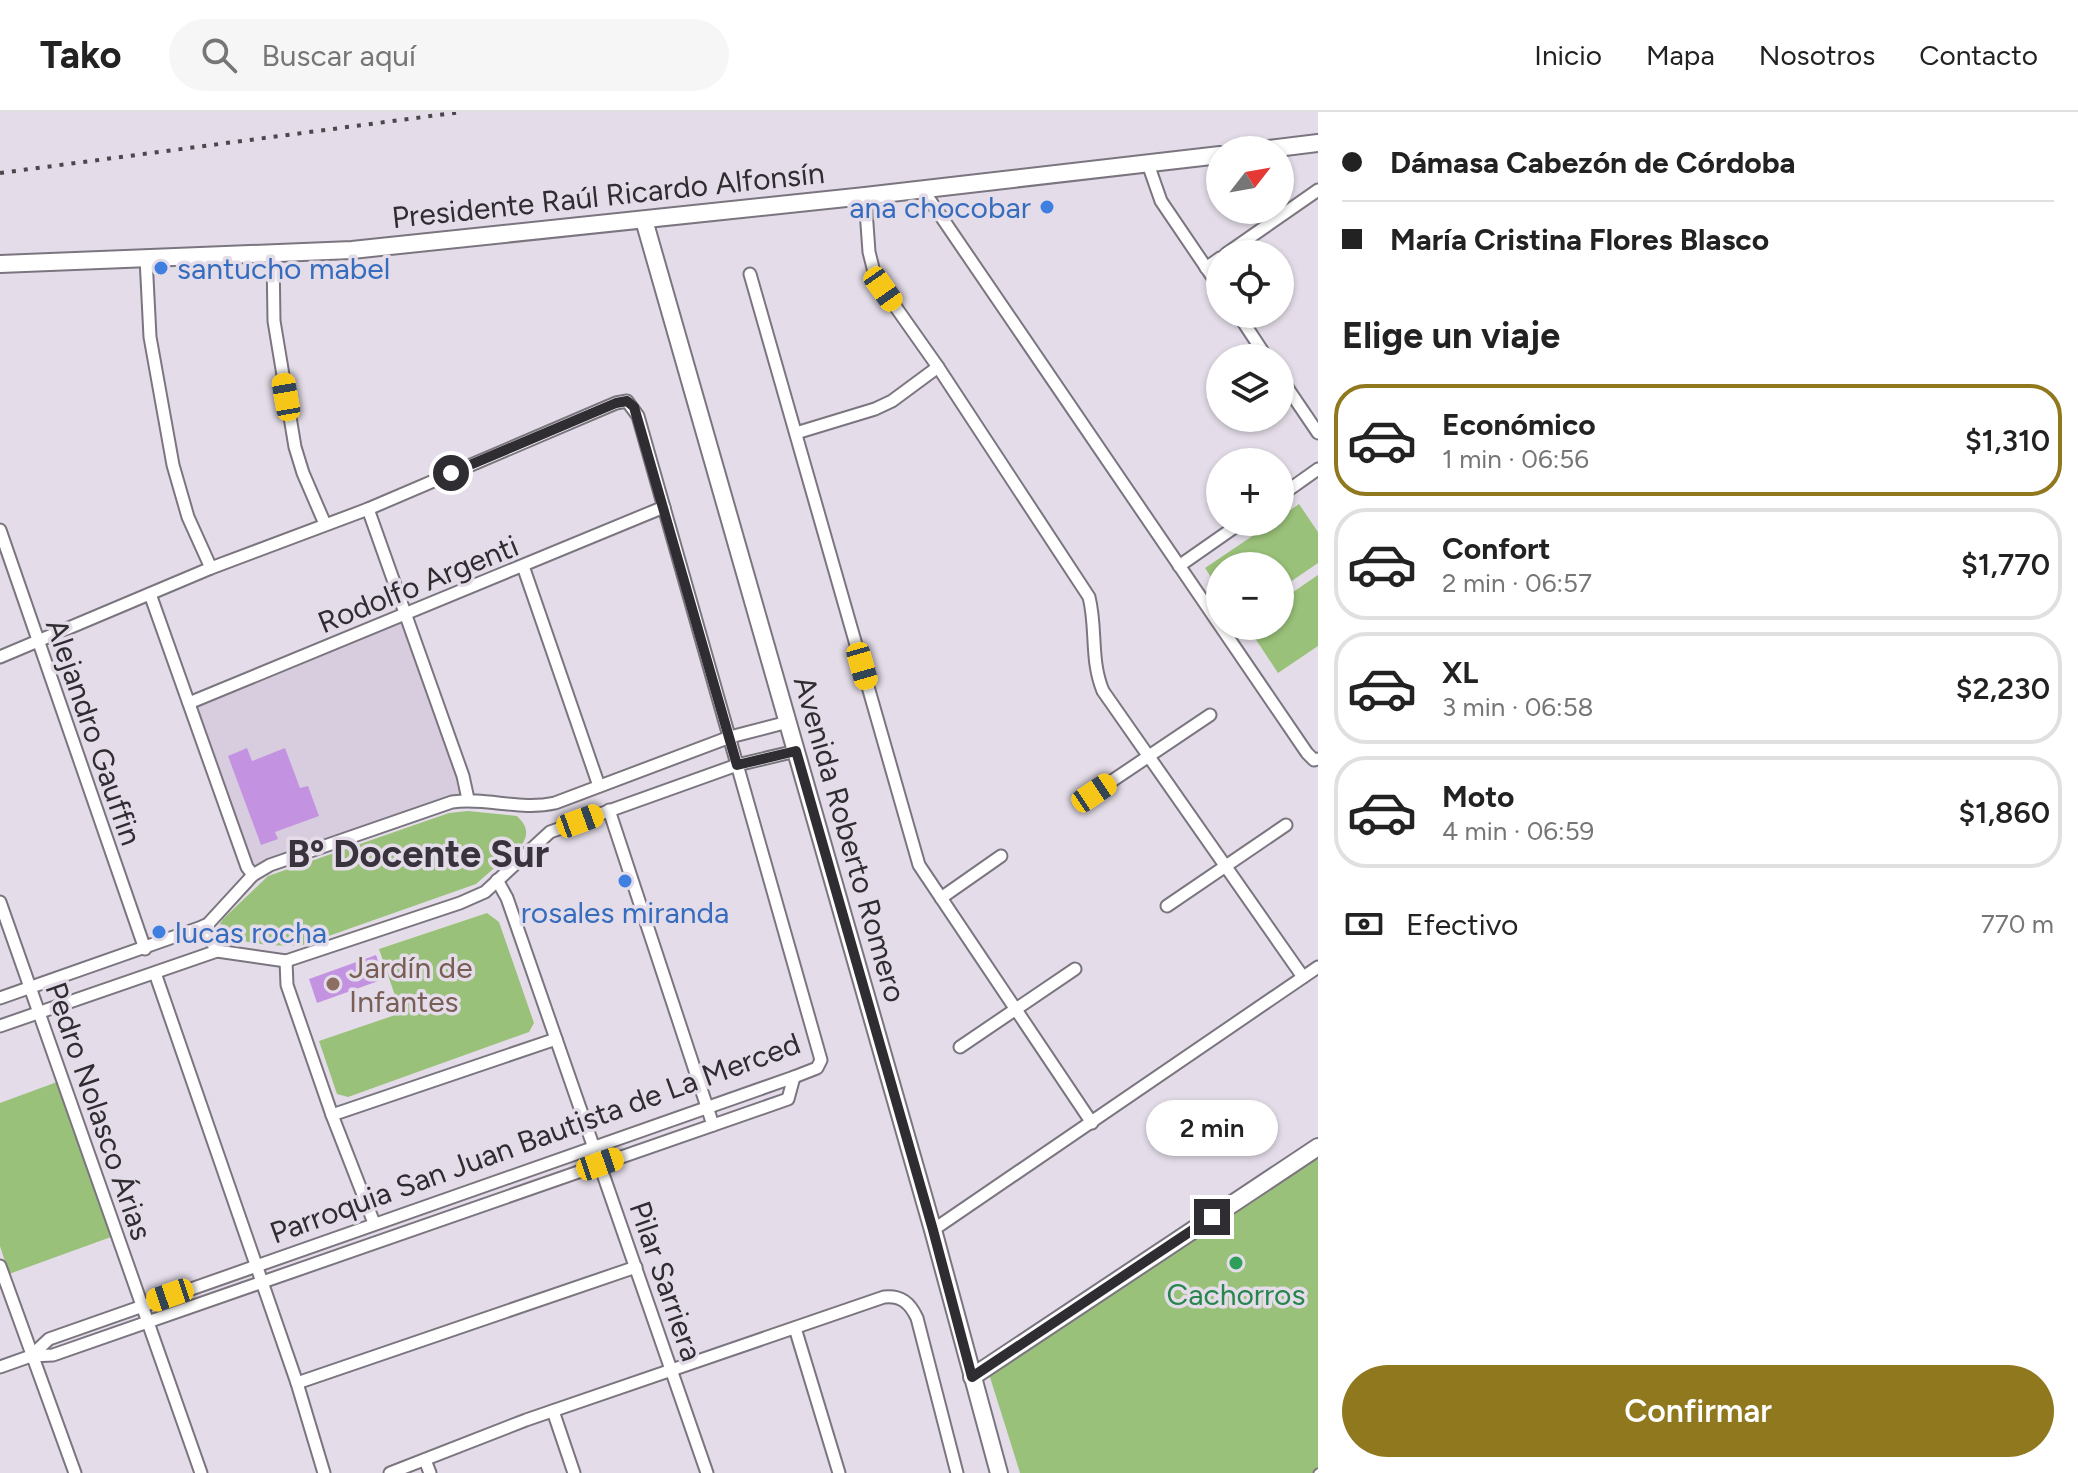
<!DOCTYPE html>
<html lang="es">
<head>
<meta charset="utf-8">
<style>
  :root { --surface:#fff; --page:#f6f6f6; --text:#222; --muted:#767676; --line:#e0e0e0; --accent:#8f781e }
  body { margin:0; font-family:Figtree,sans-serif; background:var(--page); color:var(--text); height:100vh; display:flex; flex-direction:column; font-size:30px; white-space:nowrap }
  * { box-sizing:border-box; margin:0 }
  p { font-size:26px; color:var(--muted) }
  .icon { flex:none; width:44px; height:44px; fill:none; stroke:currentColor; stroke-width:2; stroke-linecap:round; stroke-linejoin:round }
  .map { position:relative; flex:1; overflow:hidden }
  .panel { display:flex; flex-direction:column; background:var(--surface); width:760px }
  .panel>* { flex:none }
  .top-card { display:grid; align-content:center; height:176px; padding:0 24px; background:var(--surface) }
  .needle { width:52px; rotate:59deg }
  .tools { position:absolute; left:1206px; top:24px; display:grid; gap:16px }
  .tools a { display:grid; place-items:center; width:88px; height:88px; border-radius:50%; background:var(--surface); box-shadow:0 2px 6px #0004; font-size:40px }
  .end { position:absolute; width:36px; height:36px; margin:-18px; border:10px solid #2f2d31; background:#fff; box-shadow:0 0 0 4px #fff }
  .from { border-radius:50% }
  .bubble { position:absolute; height:56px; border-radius:28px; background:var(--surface); box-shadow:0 2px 6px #0004; font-size:26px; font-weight:600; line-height:56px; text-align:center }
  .car { position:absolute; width:24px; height:48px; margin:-24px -12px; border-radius:10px; box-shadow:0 0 6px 2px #0007; background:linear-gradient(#f5c518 24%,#345 0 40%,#f5c518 0 76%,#345 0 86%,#f5c518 0) }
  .top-card b { display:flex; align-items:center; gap:28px; height:76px; font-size:30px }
  .top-card b+b { border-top:2px solid var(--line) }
  .top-card i { width:20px; height:20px; background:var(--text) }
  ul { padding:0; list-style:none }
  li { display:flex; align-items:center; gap:24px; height:112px; margin:0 16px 12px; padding:0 8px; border:4px solid var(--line); border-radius:32px }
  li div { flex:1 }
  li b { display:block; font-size:30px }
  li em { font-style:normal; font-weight:600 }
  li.on { border-color:var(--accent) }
  li>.icon { width:72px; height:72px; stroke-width:1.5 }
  h2 { padding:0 24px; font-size:36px; line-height:96px }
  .pay { display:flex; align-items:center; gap:20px; height:88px; padding:0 24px; font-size:30px }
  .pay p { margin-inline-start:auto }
  .action { display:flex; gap:16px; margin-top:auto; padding:16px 24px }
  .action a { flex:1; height:92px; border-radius:48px; background:var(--accent); color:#fff; font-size:32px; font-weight:600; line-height:92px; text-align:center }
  header { display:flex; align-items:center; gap:48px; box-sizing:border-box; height:112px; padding:0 40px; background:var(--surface); border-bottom:2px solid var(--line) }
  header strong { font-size:38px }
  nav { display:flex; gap:44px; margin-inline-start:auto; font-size:28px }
  .search { width:560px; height:72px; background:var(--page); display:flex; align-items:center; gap:20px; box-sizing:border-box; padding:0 28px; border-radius:44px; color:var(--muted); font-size:30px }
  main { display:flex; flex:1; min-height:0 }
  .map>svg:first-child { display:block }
  .built { fill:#d8cddf }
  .green { fill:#9ac179 }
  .building { fill:#c393e2 }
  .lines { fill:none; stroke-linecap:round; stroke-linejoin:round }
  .lane-casing { stroke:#7b757f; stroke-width:9 }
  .street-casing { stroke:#7b757f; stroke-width:15 }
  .secondary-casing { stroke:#7b757f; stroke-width:20 }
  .lane { stroke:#fff; stroke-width:5 }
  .street { stroke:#fff; stroke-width:11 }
  .secondary { stroke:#fff; stroke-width:16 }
  .rail { stroke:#4b484d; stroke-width:4; stroke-dasharray:4 8; stroke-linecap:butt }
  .route { stroke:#2f2d31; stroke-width:10 }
  .shop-dot { fill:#3f7fe0; stroke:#e4dde9; stroke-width:3 }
  .education-dot { fill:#8d6e63; stroke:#e4dde9; stroke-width:3 }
  .leisure-dot { fill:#2e9e5b; stroke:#e4dde9; stroke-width:3 }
  .labels { text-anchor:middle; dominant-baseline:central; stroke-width:7; stroke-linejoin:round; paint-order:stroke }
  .street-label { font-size:30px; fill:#2f2d31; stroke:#e4dde9 }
  .shop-label { font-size:30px; fill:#366cbe; stroke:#e4dde9; text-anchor:start }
  .education-label { font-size:30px; fill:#785e54; stroke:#e4dde9; text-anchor:start }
  .leisure-label { font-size:30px; fill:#27864d; stroke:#e4dde9 }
  .district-label { font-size:38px; font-weight:bold; fill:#38333c; stroke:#e4dde9 }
</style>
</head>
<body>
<header>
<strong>Tako</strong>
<div class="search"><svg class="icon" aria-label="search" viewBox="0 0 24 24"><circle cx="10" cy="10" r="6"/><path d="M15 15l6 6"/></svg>Buscar aquí</div>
<nav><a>Inicio</a><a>Mapa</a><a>Nosotros</a><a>Contacto</a></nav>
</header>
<main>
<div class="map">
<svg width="1318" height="1361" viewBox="0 0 1318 1361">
  <rect width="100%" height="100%" fill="#e4dde9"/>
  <polygon class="built" points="405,504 467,687 253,763 189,591"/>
  <g class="green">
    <polygon points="1299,392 1318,420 1318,451 1280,477 1280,454 1220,454 1220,479 1205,456 1273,410 1280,410 1280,405"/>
    <polygon points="1318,463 1318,534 1278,561 1247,514 1280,514 1280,489"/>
    <path d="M468 699 517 704C526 713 529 720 523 731L476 772 303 833C283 835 235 833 221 818L220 812 223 807 268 764 449 701Z"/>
    <polygon points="487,801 499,810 534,911 529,920 348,985 337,982 319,929 401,901 379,837"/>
    <polygon points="57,970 111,1125 9,1162 0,1134 0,991"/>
    <polygon points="1318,1040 1318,1361 1020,1361 989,1262"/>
  </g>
  <g class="building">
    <polygon points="247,636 252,649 285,636 300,676 308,674 319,704 275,720 278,727 261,733 228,644"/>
    <polygon points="376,843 384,867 317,891 309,867"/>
  </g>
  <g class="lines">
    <defs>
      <polyline id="lane" points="1317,1361 1318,1360"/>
      <g id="street">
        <polyline points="1148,52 1161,89 1220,176"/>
        <polyline points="923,78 1307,641 1314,648 1318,647"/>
        <path d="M865 84 869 140 874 160 883 177 938 255 1089 485C1097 516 1090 548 1103 579L1303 865"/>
        <polyline points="273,142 274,209 295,335 303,361 325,412"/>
        <polyline points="1226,142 1318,78"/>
        <polyline points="146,146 150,225 173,353 188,405 211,456"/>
        <polyline points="1206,156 1220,146"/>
        <polyline points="750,162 919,753 1092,1011"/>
        <polyline points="1238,202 1267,246"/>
        <polyline points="1280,265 1318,321"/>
        <polyline points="796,321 875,297 892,289 938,255"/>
        <polyline points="1280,384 1318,357"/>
        <polyline points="368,397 463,664 468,687"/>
        <polyline points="0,418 145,837"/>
        <polyline points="523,454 599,674"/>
        <polyline points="1179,454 1242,410"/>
        <polyline points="150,482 247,755 253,763"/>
        <polyline points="0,545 211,456 368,397 616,291 627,289 638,304 821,948 817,956 794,965 49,1227 31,1244 0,1255"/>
        <polyline points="189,591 664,395"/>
        <polyline points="1094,681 1210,603"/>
        <polyline points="609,698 713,1013"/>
        <polyline points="497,768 507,786 707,1361"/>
        <polyline points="941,786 1001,744"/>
        <polyline points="0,790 201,1361"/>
        <polyline points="1167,794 1286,713"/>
        <polyline points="208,812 210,827 217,839"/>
        <polyline points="286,849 287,873 332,1003 374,1111"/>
        <polyline points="155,861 297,1271 324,1361"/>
        <path d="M0 886 199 816 208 812 253 763 270 753 452 690C487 685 520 699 555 691L730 625 788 610"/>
        <polyline points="0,914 217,839 286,849 460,791 485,780 550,720 737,653 796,639"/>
        <polyline points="960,935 1075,857"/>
        <polyline points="332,1003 556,927"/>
        <polyline points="933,1118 1318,855"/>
        <polyline points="0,1154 75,1361"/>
        <polyline points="795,1216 839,1361"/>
        <polyline points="31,1244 53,1243 788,987 794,965"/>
        <polyline points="297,1271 636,1155"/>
        <polyline points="553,1299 574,1361"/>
        <polyline points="425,1348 430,1361"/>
        <path d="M390 1361 526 1308 884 1185C901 1183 910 1191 917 1206L957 1361"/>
      </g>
      <g id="secondary">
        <polyline points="1261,38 1318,31"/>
        <polyline points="644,108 933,1118 999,1361"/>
        <polyline points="0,152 352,138 865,84 1220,43"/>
        <polyline points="972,1265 1318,1035"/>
      </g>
    </defs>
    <use href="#lane" class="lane-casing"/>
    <use href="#street" class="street-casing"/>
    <use href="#secondary" class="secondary-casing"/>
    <use href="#lane" class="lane"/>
    <use href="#street" class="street"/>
    <use href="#secondary" class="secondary"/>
    <polyline class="rail" points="0,61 461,0"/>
  </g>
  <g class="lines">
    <polyline class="route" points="451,361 616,291 627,289 634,295 737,653 796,639 933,1118 972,1265 1212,1105"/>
  </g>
  <g class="shop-dot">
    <circle cx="1047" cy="95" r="8"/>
    <circle cx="161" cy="156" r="8"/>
    <circle cx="625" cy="769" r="8"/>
    <circle cx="159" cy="820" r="8"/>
  </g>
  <circle class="education-dot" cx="333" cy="872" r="8"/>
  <circle class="leisure-dot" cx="1236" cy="1151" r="8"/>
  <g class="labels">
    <g class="street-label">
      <text transform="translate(608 83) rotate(-6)">Presidente Raúl Ricardo Alfonsín</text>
      <text transform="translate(418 472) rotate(-22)">Rodolfo Argenti</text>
      <text transform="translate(94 620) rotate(71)">Alejandro Gauffin</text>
      <text transform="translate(850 727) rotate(74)">Avenida Roberto Romero</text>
      <text transform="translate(99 999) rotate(71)">Pedro Nolasco Árias</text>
      <text transform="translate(535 1026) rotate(-20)">Parroquia San Juan Bautista de La Merced</text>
      <text transform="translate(666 1169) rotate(71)">Pilar Sarriera</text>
    </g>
    <g class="shop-label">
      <text x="1031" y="95" text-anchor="end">ana chocobar</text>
      <text x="177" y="156">santucho mabel</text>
      <text x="625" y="800" text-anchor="middle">rosales miranda</text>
      <text x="175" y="820">lucas rocha</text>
    </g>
    <g class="education-label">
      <text x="349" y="855">Jardín de<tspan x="349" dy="34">Infantes</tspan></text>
    </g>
    <g class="leisure-label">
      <text x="1236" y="1182">Cachorros</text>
    </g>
    <g class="district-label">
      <text x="418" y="742">Bº Docente Sur</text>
    </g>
  </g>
</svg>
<div class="tools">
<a><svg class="needle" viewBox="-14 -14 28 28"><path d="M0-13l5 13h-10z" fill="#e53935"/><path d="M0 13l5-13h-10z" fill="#767676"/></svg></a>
<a><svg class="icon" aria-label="locate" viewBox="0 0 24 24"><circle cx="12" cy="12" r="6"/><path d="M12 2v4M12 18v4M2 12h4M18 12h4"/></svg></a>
<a><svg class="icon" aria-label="layers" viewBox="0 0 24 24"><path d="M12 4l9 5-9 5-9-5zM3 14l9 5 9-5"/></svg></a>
<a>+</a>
<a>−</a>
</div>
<i class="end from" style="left:451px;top:361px"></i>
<i class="end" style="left:1212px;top:1105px"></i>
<div class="bubble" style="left:1146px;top:988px;width:132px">2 min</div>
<i class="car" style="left:883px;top:177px;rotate:145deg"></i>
<i class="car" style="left:286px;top:285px;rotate:350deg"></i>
<i class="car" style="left:862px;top:554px;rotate:164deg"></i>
<i class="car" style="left:1094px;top:681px;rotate:56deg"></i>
<i class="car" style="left:580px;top:709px;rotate:70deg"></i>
<i class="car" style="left:600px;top:1052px;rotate:71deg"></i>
<i class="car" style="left:170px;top:1183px;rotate:251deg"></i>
</div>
<section class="panel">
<div class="top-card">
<b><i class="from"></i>Dámasa Cabezón de Córdoba</b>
<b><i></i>María Cristina Flores Blasco</b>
</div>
<h2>Elige un viaje</h2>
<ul>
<li class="on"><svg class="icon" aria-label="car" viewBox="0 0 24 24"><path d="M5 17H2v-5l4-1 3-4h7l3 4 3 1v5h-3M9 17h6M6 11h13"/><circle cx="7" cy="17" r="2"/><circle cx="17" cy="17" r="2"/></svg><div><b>Económico</b><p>1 min · 06:56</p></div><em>$1,310</em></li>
<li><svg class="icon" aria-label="car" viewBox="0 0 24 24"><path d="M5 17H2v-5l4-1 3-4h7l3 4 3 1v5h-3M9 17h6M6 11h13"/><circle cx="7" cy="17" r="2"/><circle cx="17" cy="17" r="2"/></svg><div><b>Confort</b><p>2 min · 06:57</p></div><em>$1,770</em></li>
<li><svg class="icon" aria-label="car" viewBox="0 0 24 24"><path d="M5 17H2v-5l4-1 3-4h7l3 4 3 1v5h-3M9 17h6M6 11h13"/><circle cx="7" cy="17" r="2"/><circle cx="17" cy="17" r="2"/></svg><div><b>XL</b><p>3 min · 06:58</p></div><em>$2,230</em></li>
<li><svg class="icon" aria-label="car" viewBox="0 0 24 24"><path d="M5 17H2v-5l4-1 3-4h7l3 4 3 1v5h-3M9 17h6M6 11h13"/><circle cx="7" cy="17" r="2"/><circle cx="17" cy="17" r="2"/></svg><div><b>Moto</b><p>4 min · 06:59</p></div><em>$1,860</em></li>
</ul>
<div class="pay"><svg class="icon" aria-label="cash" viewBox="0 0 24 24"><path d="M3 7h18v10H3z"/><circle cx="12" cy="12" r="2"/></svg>Efectivo<p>770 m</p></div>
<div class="action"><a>Confirmar</a></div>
</section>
</main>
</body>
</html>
